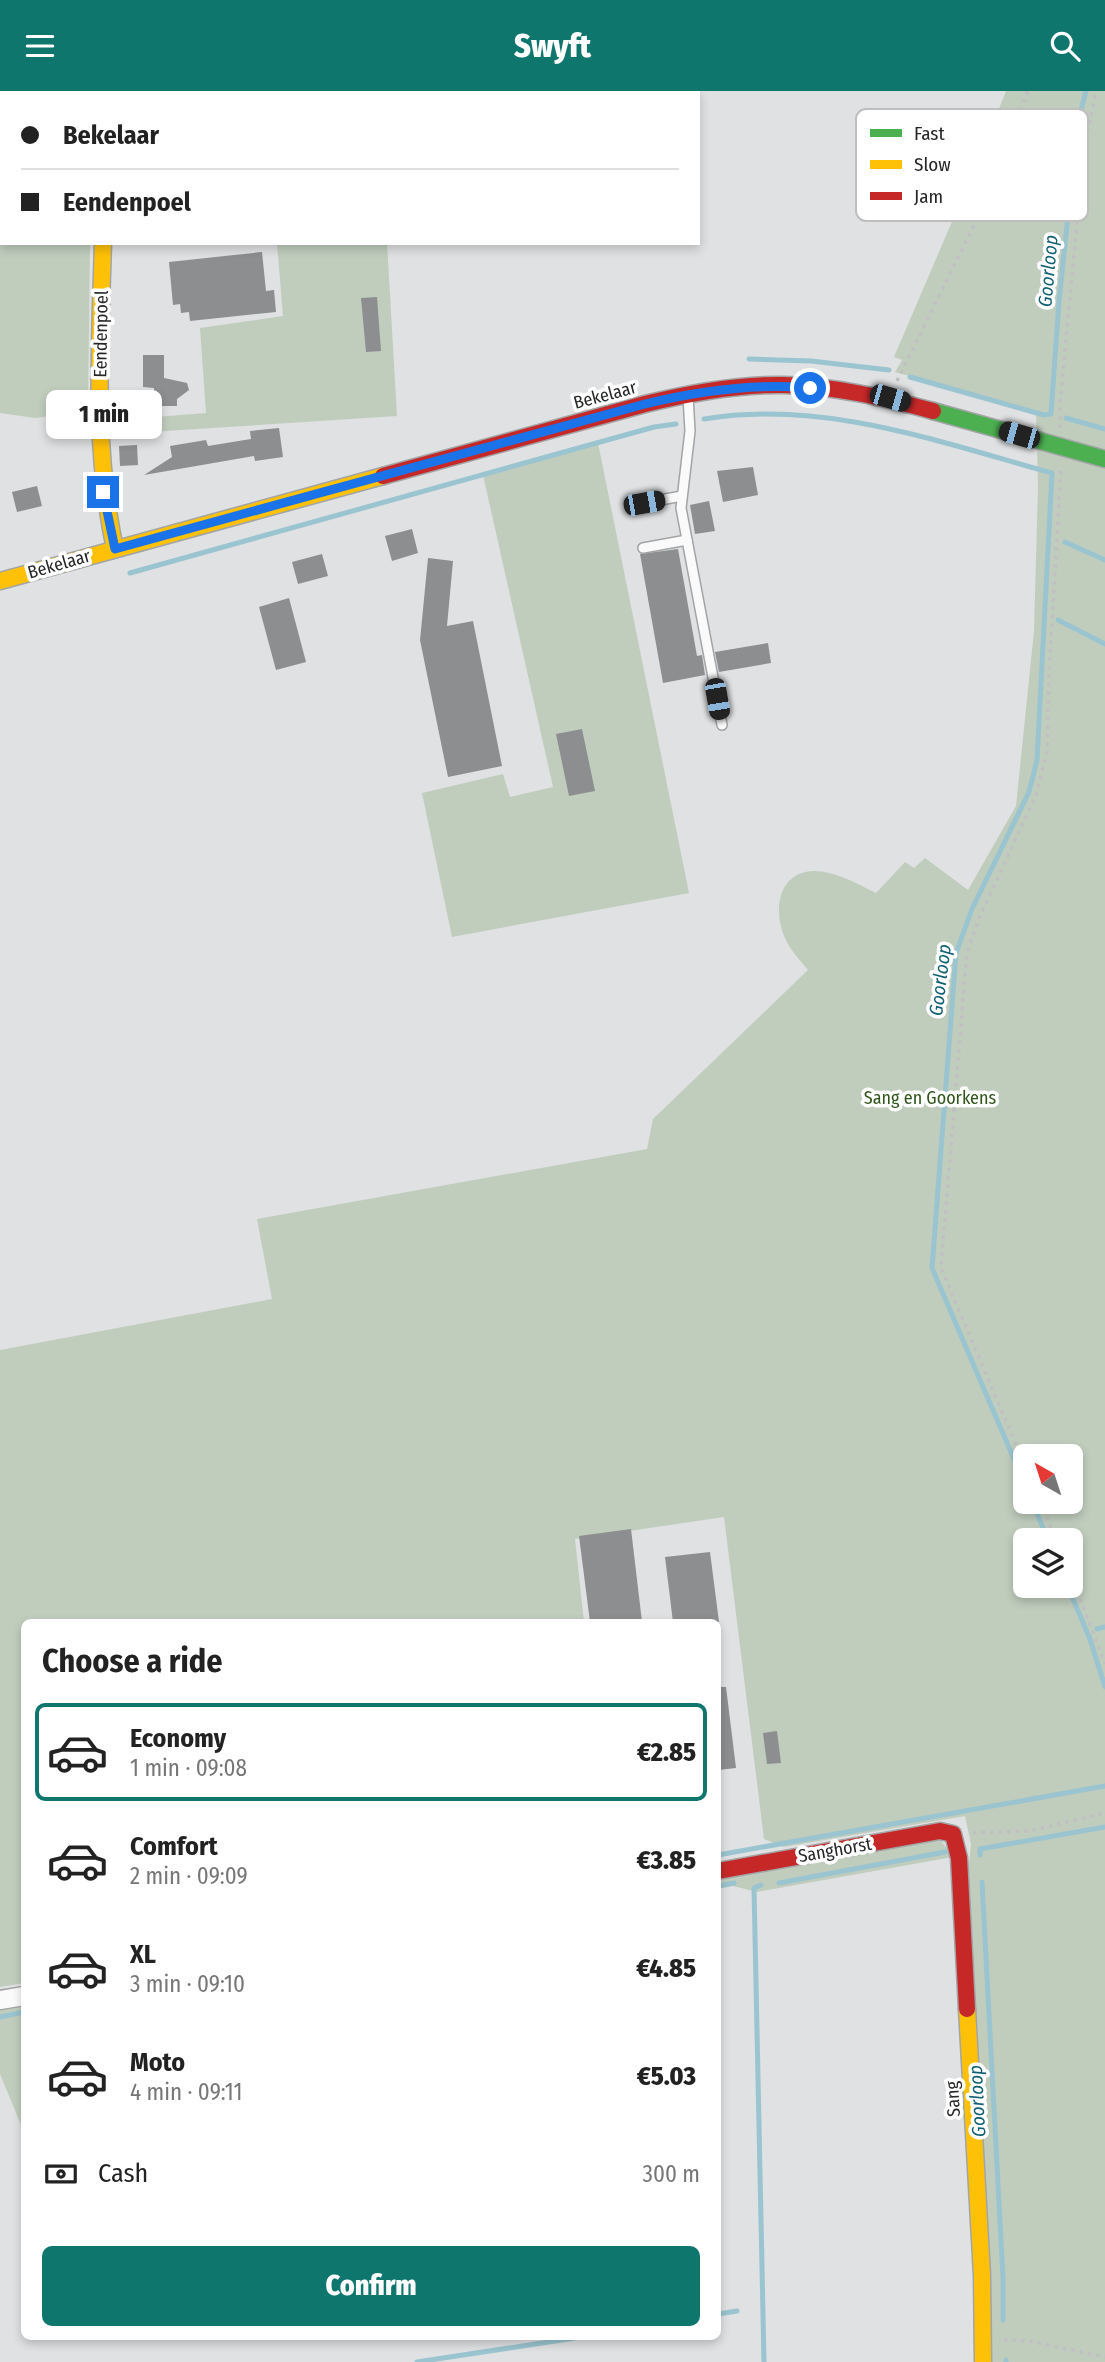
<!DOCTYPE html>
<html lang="en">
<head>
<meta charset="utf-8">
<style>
  :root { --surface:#fff; --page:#f2f2f2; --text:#222; --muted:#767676; --line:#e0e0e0; --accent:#0f766e }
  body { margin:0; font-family:"Fira Sans Condensed",sans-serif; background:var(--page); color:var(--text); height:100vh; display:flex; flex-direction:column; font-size:26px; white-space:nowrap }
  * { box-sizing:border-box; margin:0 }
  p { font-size:23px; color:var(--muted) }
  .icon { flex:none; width:38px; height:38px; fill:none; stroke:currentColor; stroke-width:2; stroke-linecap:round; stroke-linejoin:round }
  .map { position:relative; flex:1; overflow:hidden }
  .drawer { position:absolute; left:21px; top:1528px; width:700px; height:721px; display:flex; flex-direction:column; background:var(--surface); border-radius:10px; box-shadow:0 4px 10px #0003 }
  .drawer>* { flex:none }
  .top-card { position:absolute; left:0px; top:0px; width:700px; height:154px; box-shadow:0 4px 10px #0003; display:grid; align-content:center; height:154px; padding:0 21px; background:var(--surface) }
  .needle { width:46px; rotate:321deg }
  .fabs { position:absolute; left:1013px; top:1353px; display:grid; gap:14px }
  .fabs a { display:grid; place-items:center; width:70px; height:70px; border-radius:10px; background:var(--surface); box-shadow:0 4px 10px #0003; font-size:35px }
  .end { position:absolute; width:32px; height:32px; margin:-16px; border:9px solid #1a73e8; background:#fff; box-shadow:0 0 0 4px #fff }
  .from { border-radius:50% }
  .bubble { position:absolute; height:49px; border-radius:10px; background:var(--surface); box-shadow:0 4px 10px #0003; font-size:23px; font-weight:800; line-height:49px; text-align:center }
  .car { position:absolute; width:21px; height:42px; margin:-21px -10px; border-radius:9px; box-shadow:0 0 5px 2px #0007; background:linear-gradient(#222 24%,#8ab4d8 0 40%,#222 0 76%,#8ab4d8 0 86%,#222 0) }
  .top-card b { display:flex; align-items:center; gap:24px; height:66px; font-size:26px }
  .top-card b+b { border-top:2px solid var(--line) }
  .top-card i { width:18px; height:18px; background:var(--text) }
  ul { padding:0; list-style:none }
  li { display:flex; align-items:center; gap:21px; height:98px; margin:0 14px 10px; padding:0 7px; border:4px solid transparent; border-radius:10px }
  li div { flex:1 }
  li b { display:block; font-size:26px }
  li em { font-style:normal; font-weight:800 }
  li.current { border-color:var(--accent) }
  li>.icon { width:63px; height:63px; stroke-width:1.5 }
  h2 { padding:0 21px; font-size:32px; line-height:84px }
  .pay { display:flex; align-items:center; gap:18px; height:77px; padding:0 21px; font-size:26px }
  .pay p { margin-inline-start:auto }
  .button { display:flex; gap:14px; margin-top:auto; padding:14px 21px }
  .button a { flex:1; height:80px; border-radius:10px; background:var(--accent); color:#fff; font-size:28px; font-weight:800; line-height:80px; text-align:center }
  header { display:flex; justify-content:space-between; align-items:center; height:91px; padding:0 21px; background:var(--accent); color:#fff; font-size:32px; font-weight:800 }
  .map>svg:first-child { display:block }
  .green { fill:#c0cdbd; fill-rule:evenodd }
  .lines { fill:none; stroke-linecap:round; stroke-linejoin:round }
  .stream { stroke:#9ac4cf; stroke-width:5 }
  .building { fill:#8c8e90 }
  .lane-casing { stroke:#a2a4a6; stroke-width:12 }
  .street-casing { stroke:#a2a4a6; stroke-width:21 }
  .fast-casing { stroke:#a2a4a6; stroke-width:19 }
  .slow-casing { stroke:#a2a4a6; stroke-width:19 }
  .jam-casing { stroke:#a2a4a6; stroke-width:19 }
  .path { stroke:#c0c0c2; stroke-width:3.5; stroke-dasharray:3.5 5; stroke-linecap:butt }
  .lane { stroke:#fafafb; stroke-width:9 }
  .street { stroke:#fafafb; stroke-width:18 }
  .fast { stroke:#4caf50; stroke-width:16 }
  .slow { stroke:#ffc107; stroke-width:16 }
  .jam { stroke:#c62828; stroke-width:16 }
  .route { stroke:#1a73e8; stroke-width:9 }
  .labels { text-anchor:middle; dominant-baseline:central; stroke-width:7; stroke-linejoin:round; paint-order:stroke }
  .street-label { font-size:18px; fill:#252628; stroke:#fff }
  .park-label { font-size:18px; fill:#30541b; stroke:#fff }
  .water-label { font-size:19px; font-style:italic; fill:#0f6071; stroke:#fff }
  .key { fill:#fff; stroke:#bebebe; stroke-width:2 }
  .key-label { font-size:19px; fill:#252628 }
</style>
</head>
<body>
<header><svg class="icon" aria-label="menu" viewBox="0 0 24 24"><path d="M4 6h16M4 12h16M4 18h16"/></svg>Swyft<svg class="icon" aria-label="search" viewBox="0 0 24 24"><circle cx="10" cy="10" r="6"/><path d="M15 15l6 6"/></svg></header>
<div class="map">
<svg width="1105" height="2271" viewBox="0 0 1105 2271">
  <rect width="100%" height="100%" fill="#dfe1e3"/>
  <g class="green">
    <polygon points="0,0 93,0 2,2 2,152 90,152 88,320 35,327 0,322"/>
    <path d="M1006 0H1105V2271H992L967 1792 971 1753 965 1725 784 1756 764 1748 724 1426 575 1448 584 1531H24V1892L0 1896V1259L272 1208 257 1128 647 1058 653 1028 808 879C800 869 790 859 785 847 773 821 777 781 814 780 835 780 858 793 876 802L905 771 914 777 925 767 968 799 1016 715 1034 540 1038 396 1036 320 895 281 902 269 894 266 981 63ZM1026 1365H1071V1410H1026ZM1026 1449H1071V1494H1026Z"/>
    <polygon points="277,152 387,152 397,325 119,343 119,329 206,322 200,237 283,225"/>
    <polygon points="598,352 689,802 452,846 422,702 503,683 510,706 553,696 483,384"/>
    <polygon points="937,1744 953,1766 757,1801 733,1795 718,1798 718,1784"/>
    <polygon points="24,1907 24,2041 0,1983 0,1912"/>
  </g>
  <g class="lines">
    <g class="stream">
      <polyline points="92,2 92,0"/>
      <polyline points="121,2 121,0"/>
      <polyline points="749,268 811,270 889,279"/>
      <polyline points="910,286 1044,324 1051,323 1059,210 1078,31 1086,0"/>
      <polyline points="1066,327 1105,338"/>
      <path d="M704 328C823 308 939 351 1052 382L1037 669 1029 701 972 818 956 862 932 1177 1026 1396"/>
      <polyline points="1065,451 1105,469"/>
      <polyline points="130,482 654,336 676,333"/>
      <polyline points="1058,529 1105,553"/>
      <polyline points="1032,1410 1048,1449"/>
      <polyline points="1067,1494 1090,1548 1105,1596"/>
      <polyline points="1097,1538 1105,1536"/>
      <polyline points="718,1764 1105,1695"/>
      <polyline points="980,1764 980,1758 1105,1736"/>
      <polyline points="982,1791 1003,2187 1003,2229"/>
      <polyline points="779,1792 945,1761"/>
      <polyline points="761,1794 754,1797 764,2271"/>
      <polyline points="718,1795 734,1792"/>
      <polyline points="0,1926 24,1921"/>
      <polyline points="718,2223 737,2220"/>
      <polyline points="417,2271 575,2247"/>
      <polyline points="1006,2271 1006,2269"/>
    </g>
  </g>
  <g class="building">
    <polygon points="262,161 266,200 274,199 276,221 190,230 189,221 181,222 180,213 173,214 169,171"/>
    <polygon points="377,206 381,260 366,261 361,207"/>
    <polygon points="143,264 164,264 164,287 187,292 189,299 177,308 177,315 154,315 154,297 143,296"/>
    <polygon points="279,337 283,366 255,370 254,365 144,384 172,366 170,355 206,349 208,355 251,348 250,340"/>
    <polygon points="137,354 138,374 120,375 119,355"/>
    <polygon points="753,376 758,404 723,411 717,380"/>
    <polygon points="37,395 42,415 17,421 12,401"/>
    <polygon points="709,410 715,440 695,443 690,414"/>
    <polygon points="412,438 418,462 392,470 385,445"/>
    <polygon points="678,458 697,565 702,564 705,584 663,592 640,463"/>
    <polygon points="322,463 328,485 298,493 292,471"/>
    <polygon points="428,467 453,470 447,535 473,530 502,675 448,686 420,549"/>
    <polygon points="289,507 306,571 276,579 259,516"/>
    <polygon points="768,552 771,572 719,581 715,561"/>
    <polygon points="582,638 595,700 569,705 556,643"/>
    <polygon points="631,1438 642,1531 590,1531 579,1445"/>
    <polygon points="710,1461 719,1531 673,1531 665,1466"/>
    <polygon points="718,1596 726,1596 736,1677 718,1679"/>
    <polygon points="777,1640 781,1672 767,1673 763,1642"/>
  </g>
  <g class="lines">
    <defs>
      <g id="lane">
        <polyline points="688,305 690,340 681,417 722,634"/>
        <polyline points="644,412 682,405"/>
        <polyline points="643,457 687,449"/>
      </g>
      <g id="street">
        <polyline points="105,2 105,0"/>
        <polyline points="0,1909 24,1905"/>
      </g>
      <polyline id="fast" points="933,320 1105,368"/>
      <g id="slow">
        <path d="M103 152C100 255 93 357 115 458"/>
        <polyline points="0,490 383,385"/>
        <polyline points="967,1918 982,2184 983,2271"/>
      </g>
      <g id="jam">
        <path d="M383 385 645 313C690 302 738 293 784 294 835 295 885 307 933 320"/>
        <polyline points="718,1780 940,1740 953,1743 959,1767 967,1918"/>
      </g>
    </defs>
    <use href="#lane" class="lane-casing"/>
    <use href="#street" class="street-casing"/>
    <use href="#fast" class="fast-casing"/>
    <use href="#slow" class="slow-casing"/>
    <use href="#jam" class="jam-casing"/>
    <g class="path">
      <polyline points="897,290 975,132 1028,0"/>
      <polyline points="1060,337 1060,314 1083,66 1096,0"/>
      <polyline points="1026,1377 941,1177 967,861 980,825 1036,704 1047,661 1049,583 1061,377"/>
      <polyline points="1040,1410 1056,1449"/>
      <polyline points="1071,1484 1105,1573"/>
      <polyline points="973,1742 1029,1740 1105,1722"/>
      <polyline points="1004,2249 1029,2250 1105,2266"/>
    </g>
    <use href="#lane" class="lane"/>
    <use href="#street" class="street"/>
    <use href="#fast" class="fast"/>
    <use href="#slow" class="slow"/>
    <use href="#jam" class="jam"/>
  </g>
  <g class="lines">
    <path class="route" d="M103 401 115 458 645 313C698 300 754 292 810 297"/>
  </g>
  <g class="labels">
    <g class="street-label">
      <text transform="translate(101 243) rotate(-89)">Eendenpoel</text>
      <text transform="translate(605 304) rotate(-15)">Bekelaar</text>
      <text transform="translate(59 473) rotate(-16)">Bekelaar</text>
      <text transform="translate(835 1759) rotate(-10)">Sanghorst</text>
      <text transform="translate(953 2008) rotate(-93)">Sang</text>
    </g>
    <g class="park-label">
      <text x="930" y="1007">Sang en Goorkens</text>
    </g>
    <g class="water-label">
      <text transform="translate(1048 180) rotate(-85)">Goorloop</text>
      <text transform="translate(940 889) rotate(-83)">Goorloop</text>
      <text transform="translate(977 2010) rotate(-93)">Goorloop</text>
    </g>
  </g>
  <rect x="856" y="18" width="232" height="112" rx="10" class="key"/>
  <rect x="870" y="38" width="32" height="8" fill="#4caf50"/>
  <rect x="870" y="69" width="32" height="9" fill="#ffc107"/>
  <rect x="870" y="101" width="32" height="8" fill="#c62828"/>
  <g class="key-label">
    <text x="914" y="49">Fast</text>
    <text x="914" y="80">Slow</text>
    <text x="914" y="112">Jam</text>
  </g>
</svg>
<div class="fabs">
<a><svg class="needle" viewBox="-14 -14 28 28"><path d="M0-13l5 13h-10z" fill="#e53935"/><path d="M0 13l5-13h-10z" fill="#767676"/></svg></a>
<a><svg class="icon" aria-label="layers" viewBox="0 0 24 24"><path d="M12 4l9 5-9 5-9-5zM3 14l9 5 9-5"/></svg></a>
</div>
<i class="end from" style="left:810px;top:297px"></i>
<i class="end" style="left:103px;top:401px"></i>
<div class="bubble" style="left:46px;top:299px;width:116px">1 min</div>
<i class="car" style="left:890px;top:307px;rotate:106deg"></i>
<i class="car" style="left:1019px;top:344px;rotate:286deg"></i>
<i class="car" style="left:644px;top:412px;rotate:80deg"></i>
<i class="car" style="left:717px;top:608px;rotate:170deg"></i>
<div class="top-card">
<b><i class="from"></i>Bekelaar</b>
<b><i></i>Eendenpoel</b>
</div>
<section class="drawer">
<h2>Choose a ride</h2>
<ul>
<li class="current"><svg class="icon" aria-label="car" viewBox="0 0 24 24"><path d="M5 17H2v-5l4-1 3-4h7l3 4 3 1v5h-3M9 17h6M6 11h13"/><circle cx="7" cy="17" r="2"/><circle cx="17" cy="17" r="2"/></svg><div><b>Economy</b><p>1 min · 09:08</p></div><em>€2.85</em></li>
<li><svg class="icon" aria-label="car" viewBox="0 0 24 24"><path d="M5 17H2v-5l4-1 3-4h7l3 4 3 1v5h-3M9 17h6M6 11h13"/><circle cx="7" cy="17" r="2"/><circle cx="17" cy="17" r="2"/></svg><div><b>Comfort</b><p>2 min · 09:09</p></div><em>€3.85</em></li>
<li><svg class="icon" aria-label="car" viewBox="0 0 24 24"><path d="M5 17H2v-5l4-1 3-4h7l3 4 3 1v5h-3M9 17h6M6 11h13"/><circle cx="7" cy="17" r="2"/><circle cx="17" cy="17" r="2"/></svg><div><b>XL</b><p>3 min · 09:10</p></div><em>€4.85</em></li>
<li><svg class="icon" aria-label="car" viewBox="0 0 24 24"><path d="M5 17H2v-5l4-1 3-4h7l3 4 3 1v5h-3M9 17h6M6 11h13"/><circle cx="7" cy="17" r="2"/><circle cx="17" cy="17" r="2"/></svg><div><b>Moto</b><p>4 min · 09:11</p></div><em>€5.03</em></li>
</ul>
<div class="pay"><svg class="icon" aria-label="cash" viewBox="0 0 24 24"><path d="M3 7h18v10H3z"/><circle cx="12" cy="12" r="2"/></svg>Cash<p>300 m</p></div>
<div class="button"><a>Confirm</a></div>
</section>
</div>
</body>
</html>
